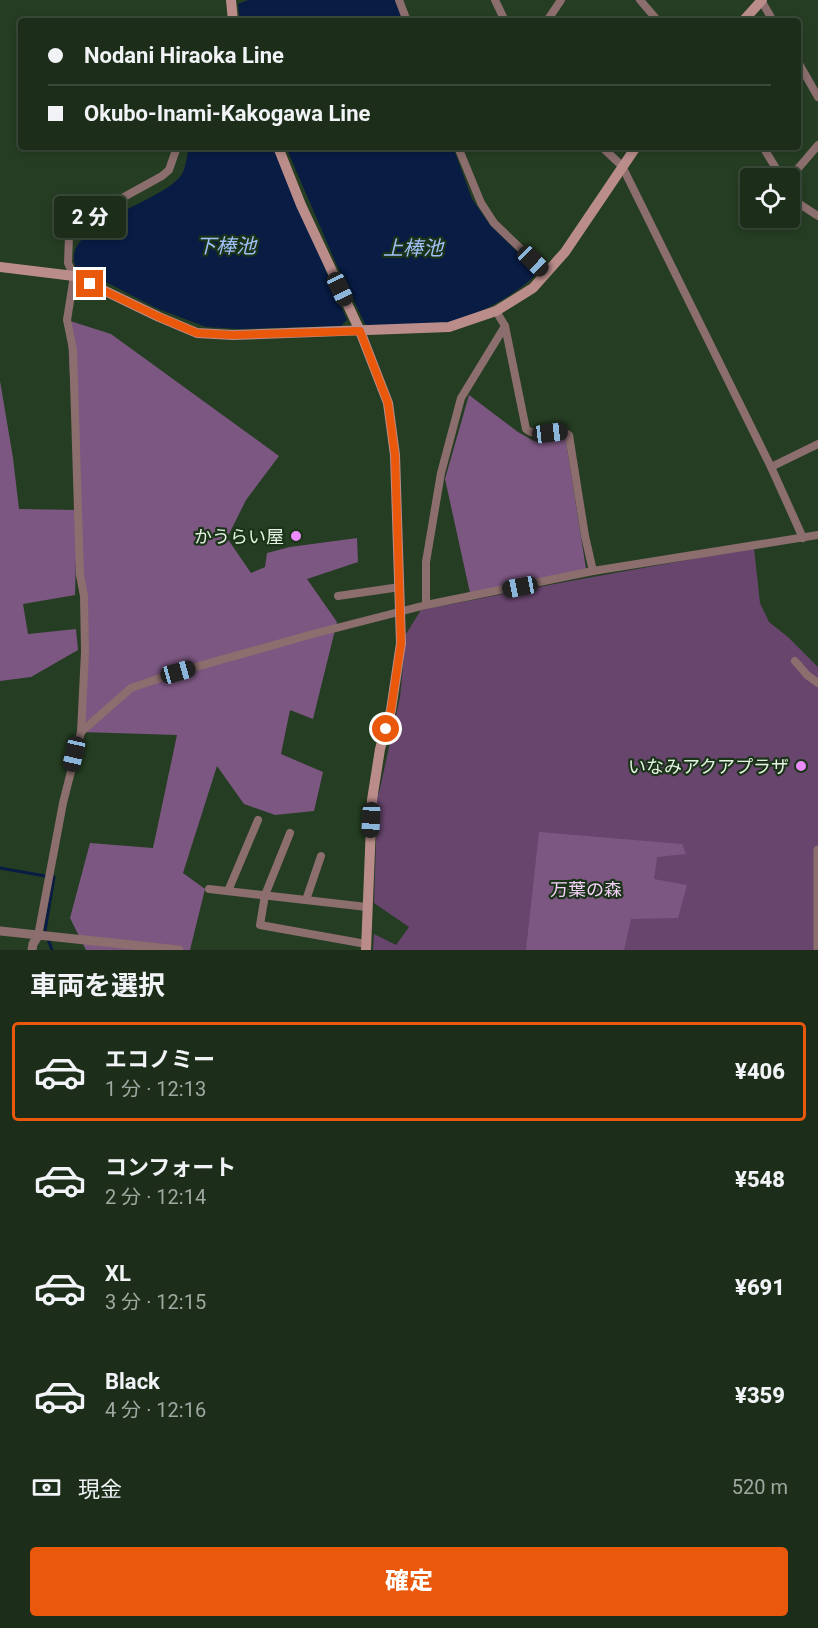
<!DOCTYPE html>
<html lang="ja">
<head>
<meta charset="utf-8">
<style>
  :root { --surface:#1c2e1a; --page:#253623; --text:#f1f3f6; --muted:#a0a8a2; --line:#3a4a39; --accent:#ea580c }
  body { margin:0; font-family:Roboto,"Noto Sans JP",sans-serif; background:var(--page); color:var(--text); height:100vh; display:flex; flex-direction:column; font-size:22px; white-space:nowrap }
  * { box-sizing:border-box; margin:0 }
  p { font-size:20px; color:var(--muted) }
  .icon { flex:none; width:33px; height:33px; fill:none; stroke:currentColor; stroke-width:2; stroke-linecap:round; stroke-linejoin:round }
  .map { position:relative; height:950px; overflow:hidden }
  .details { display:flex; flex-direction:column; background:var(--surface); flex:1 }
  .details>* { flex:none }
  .hud { position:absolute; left:18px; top:18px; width:783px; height:132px; border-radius:6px; box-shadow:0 3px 9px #0003,0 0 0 2px var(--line); display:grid; align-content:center; height:132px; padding:0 30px; background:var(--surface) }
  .controls { position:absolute; left:740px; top:168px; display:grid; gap:12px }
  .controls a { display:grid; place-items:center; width:60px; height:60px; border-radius:6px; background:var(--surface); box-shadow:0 3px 9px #0003,0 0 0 2px var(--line); font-size:30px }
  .end { position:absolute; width:27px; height:27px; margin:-14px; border:8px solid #ea580c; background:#fff; box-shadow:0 0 0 3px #fff }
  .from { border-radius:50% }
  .bubble { position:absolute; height:42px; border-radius:6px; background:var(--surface); box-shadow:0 3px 9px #0003,0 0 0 2px var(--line); font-size:20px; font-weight:800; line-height:42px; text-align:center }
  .car { position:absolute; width:18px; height:36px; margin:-18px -9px; border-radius:8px; box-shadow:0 0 4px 2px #0007; background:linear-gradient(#222 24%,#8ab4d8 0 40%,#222 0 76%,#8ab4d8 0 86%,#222 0) }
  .hud b { display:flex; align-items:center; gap:21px; height:57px; font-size:22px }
  .hud b+b { border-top:2px solid var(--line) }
  .hud i { width:15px; height:15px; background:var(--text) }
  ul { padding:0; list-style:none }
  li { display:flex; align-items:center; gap:18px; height:99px; margin:0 12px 9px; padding:0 18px; border:3px solid transparent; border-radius:6px }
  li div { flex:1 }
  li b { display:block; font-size:22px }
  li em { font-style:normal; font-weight:800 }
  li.selected { border-color:var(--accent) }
  li>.icon { width:54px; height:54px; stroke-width:1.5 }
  h2 { padding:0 30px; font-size:27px; line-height:72px }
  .pay { display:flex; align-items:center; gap:15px; height:66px; padding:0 30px; font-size:22px }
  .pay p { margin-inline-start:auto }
  .cta { display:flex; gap:12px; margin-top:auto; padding:12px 30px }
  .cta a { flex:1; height:69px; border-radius:6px; background:var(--accent); color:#fff; font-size:24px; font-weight:800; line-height:69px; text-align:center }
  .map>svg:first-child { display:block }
  .green { fill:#67456d }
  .forest { fill:#7c5782 }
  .water { fill:#081c44 }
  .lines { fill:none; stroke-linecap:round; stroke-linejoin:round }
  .stream { stroke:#081c44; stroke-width:3 }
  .minor { stroke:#8b6e6d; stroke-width:8 }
  .tertiary { stroke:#8b6e6d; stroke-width:9 }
  .secondary { stroke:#ba8d8b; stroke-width:10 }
  .route { stroke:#ea580c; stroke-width:8 }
  .poi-dot { fill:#ec8cfb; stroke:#1b3318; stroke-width:2 }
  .labels { text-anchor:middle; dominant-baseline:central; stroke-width:4.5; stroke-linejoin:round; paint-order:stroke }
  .poi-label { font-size:18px; fill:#e3f2e1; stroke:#1b3318; text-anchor:end }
  .park-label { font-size:18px; fill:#f4d1f9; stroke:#1b3318 }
  .water-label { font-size:20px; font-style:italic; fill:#a0c0f9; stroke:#1b3318 }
</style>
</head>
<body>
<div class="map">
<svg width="818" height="950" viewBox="0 0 818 950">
  <rect width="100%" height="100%" fill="#253d22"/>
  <polygon class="green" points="754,548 760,603 769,622 788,637 818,667 818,950 373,950 374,934 396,945 409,927 374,903 377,811 375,799 379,793 400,697 406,634 421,610 565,582"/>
  <g class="forest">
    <polygon points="67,320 111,334 279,456 246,500 227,538 251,573 265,567 267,553 290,547 357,538 358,562 307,579 337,622 313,719 290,710 281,754 323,772 314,811 275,815 244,804 217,766 183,873 205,889 190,950 86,950 70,918 90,843 153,848 177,735 81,732 85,636 77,515 75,595 23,604 28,634 76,629 78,650 31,677 0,681 0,381 13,458 19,509 77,510"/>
    <polygon points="469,395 518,432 534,441 565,435 586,569 470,593 445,479"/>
    <polygon points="539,832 682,844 686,854 657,857 654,879 687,885 678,918 631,919 624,950 526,950"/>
  </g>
  <g class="water">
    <polygon points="248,0 395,0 403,21 240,21 238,4"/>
    <path d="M189 147H273L347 320 341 326 240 329 206 327 156 308 108 283 78 272C51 226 165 203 182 174 186 167 187 155 189 147Z"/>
    <path d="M286 147H453L472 199 490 225 538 272C518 295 470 320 440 325 419 328 395 326 374 327L365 324 338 268Z"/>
  </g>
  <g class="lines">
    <g class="stream">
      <polyline points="0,868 45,876"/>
      <polyline points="52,950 45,931 54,877"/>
    </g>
    <g class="minor">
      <polyline points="399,0 407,21"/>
      <polyline points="495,0 505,21"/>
      <polyline points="640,0 658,21"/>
      <polyline points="761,0 773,21"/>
      <polyline points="547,21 561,0"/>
      <polyline points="798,62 818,97"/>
      <polyline points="458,147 481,203 494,223 546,273"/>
      <polyline points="602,147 622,166 771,467 803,538"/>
      <polyline points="763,147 782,178"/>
      <polyline points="789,179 818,145"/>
      <polyline points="789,190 798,203 818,216"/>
      <path d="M505 326 526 429C539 440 555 426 569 435L585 536 593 571"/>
      <polyline points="771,467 818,444"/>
      <polyline points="338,596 400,587"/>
      <polyline points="426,605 426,562 441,473 461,398 505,326 496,311"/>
      <polyline points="795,661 807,675 818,683"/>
      <polyline points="81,732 131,688 178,672 309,635 426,605 593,571 818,535"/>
      <polyline points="290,833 265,895 260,925 366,944"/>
      <polyline points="209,889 367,907"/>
      <polyline points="228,891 258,820"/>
      <polyline points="306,900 321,856"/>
      <polyline points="38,936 63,803 81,732 85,652 84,596 80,575 73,349 67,320 74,276 68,263 69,237 104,208 162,176 169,170 177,147"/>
    </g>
    <g class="tertiary">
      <polyline points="818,850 818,949"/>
      <polyline points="0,931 179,950"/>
      <polyline points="32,950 33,944 38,936"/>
    </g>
    <g class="secondary">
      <polyline points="231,0 233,21"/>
      <polyline points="743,21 762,0"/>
      <polyline points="278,147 301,205 360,331 388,403 395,455 401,643 391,710 380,749 372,800 366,950"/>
      <polyline points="0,267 74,276 159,317 197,333 233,335 449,327 496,311 533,288 565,252 636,147"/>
    </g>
  </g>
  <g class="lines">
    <polyline class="route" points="90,284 159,317 197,333 233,335 360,331 388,403 395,455 401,643 391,710 386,729"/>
  </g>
  <g class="poi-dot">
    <circle cx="296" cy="536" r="6"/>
    <circle cx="801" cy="766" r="6"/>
  </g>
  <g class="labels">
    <g class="poi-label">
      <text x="284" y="536">かうらい屋</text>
      <text x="789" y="766">いなみアクアプラザ</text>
    </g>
    <g class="park-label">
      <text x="586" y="889">万葉の森</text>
    </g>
    <g class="water-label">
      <text x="226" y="246">下棒池</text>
      <text x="413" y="248">上棒池</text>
    </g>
  </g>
</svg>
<div class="controls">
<a><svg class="icon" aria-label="locate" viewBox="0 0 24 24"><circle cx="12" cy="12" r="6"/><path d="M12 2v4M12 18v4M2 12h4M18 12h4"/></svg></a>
</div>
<i class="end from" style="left:386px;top:729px"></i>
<i class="end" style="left:90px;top:284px"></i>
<div class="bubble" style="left:54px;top:196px;width:72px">2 分</div>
<i class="car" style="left:533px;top:261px;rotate:134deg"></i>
<i class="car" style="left:340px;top:289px;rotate:155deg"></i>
<i class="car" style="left:550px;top:433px;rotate:83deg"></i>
<i class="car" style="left:520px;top:587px;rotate:259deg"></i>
<i class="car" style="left:178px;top:672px;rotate:74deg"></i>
<i class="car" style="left:74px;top:754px;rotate:193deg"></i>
<i class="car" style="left:371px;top:820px;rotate:183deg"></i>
<div class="hud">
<b><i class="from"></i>Nodani Hiraoka Line</b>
<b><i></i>Okubo-Inami-Kakogawa Line</b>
</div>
</div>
<section class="details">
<h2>車両を選択</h2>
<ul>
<li class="selected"><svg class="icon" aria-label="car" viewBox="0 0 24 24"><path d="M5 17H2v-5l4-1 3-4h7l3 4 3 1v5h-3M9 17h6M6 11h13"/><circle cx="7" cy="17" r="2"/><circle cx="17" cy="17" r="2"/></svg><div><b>エコノミー</b><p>1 分 · 12:13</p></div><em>¥406</em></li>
<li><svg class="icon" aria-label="car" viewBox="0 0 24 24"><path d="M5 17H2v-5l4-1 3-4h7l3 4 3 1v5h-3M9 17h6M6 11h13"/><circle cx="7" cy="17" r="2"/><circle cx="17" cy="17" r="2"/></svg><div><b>コンフォート</b><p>2 分 · 12:14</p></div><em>¥548</em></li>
<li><svg class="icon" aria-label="car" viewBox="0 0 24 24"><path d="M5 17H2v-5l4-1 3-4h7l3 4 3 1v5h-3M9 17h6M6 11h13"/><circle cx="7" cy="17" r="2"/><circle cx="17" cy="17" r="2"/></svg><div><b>XL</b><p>3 分 · 12:15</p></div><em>¥691</em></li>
<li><svg class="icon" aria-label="car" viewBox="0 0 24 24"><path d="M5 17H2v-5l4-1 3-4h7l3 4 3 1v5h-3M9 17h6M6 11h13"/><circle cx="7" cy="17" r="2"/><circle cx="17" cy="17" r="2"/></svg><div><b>Black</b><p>4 分 · 12:16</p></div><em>¥359</em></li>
</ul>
<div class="pay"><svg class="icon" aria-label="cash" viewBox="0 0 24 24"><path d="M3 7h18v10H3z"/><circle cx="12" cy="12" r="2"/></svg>現金<p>520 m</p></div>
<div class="cta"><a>確定</a></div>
</section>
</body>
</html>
